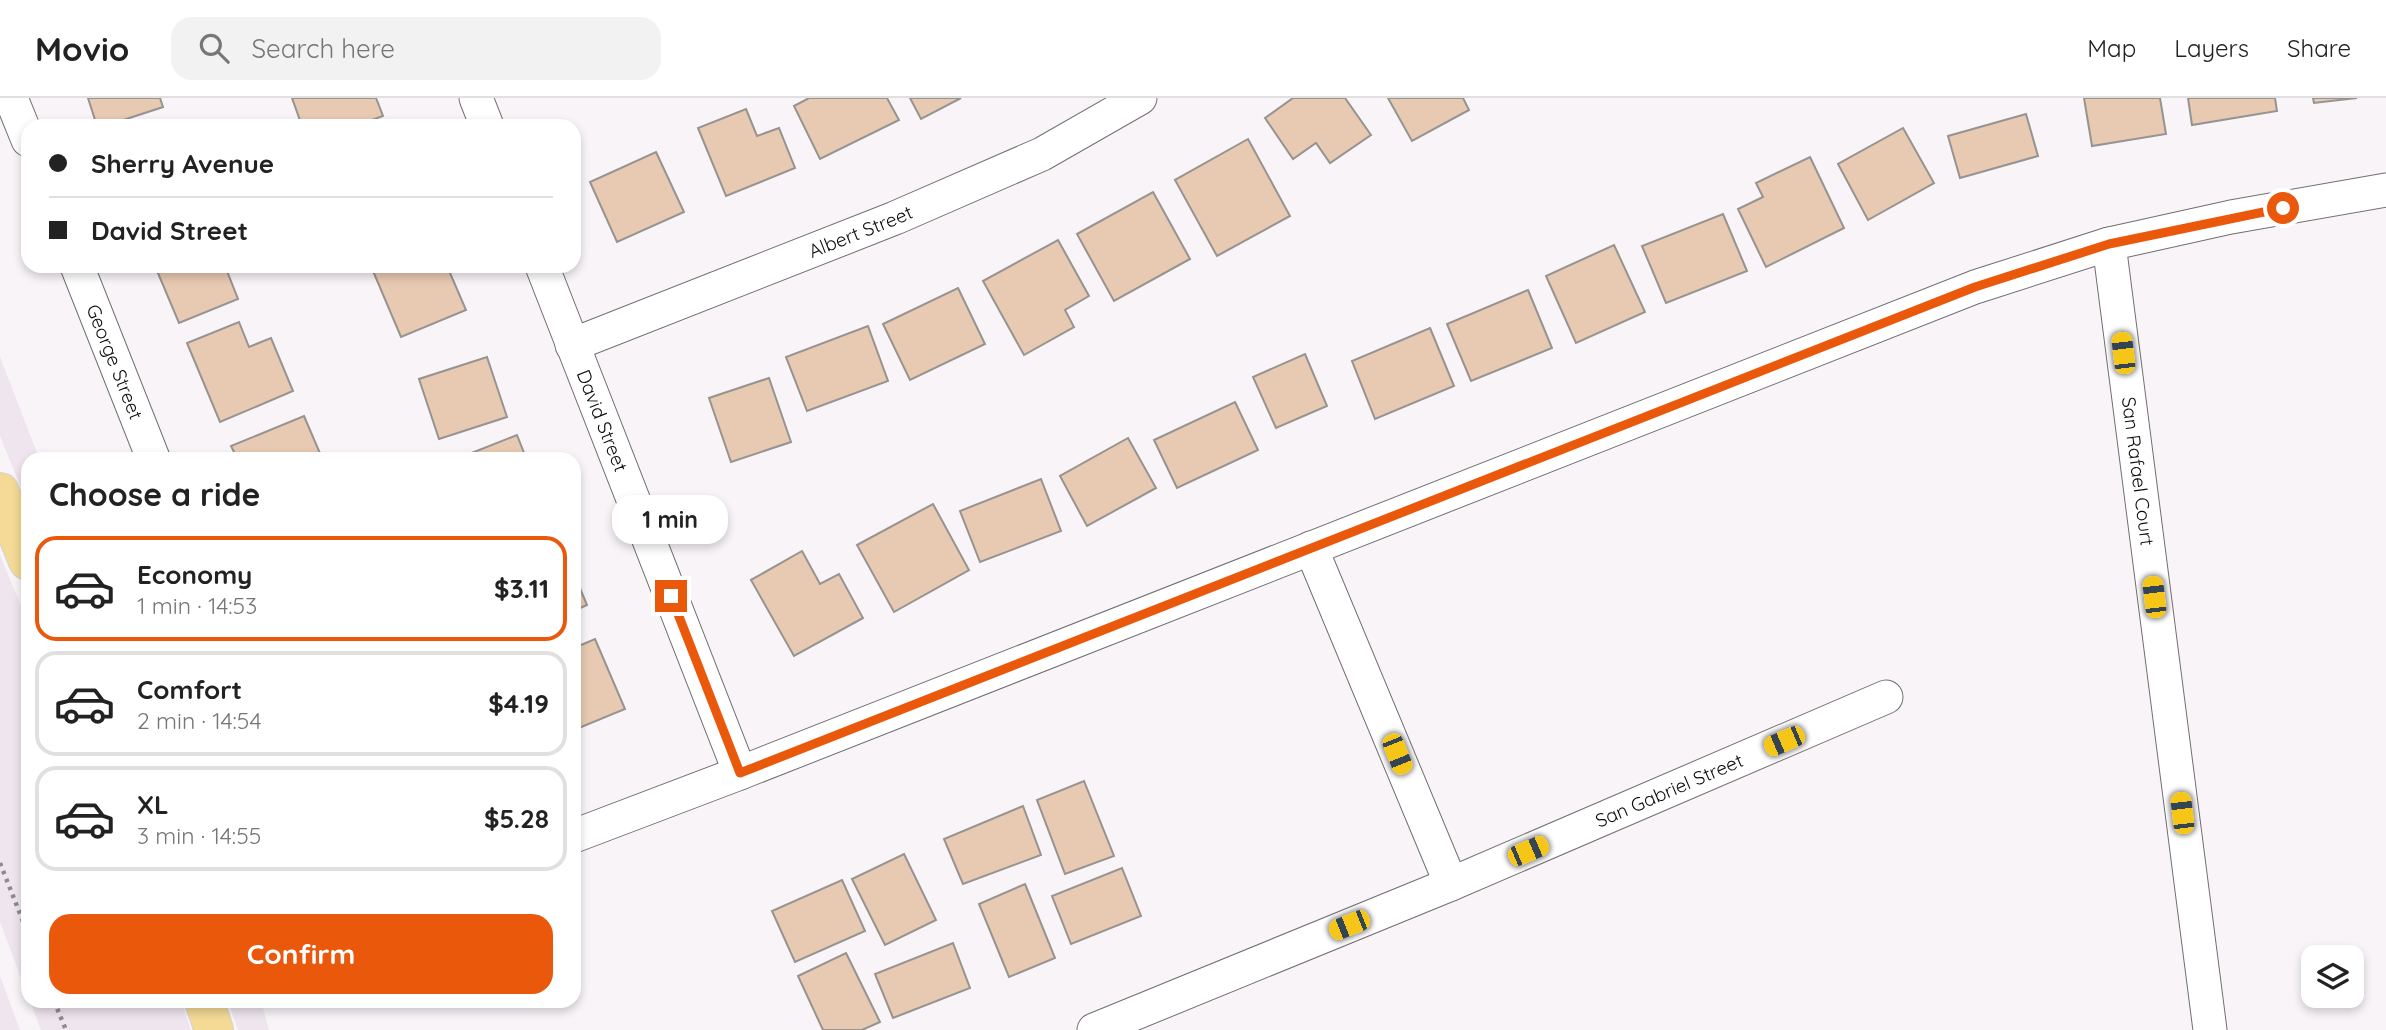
<!DOCTYPE html>
<html lang="en">
<head>
<meta charset="utf-8">
<style>
  :root { --surface:#fff; --page:#f2f2f2; --text:#222; --muted:#767676; --line:#e0e0e0; --accent:#ea580c }
  body { margin:0; font-family:Quicksand,sans-serif; background:var(--page); color:var(--text); height:100vh; display:flex; flex-direction:column; font-size:26px; white-space:nowrap }
  * { box-sizing:border-box; margin:0 }
  p { font-size:23px; color:var(--muted) }
  .icon { flex:none; width:38px; height:38px; fill:none; stroke:currentColor; stroke-width:2; stroke-linecap:round; stroke-linejoin:round }
  .map { position:relative; flex:1; overflow:hidden }
  .drawer { position:absolute; left:21px; top:354px; width:560px; height:556px; display:flex; flex-direction:column; background:var(--surface); border-radius:21px; box-shadow:0 4px 10px #0003 }
  .drawer>* { flex:none }
  .hud { position:absolute; left:21px; top:21px; width:560px; height:154px; border-radius:21px; box-shadow:0 4px 10px #0003; display:grid; align-content:center; height:154px; padding:0 28px; background:var(--surface) }
  .buttons { position:absolute; left:2301px; top:847px; display:grid; gap:14px }
  .buttons a { display:grid; place-items:center; width:63px; height:63px; border-radius:14px; background:var(--surface); box-shadow:0 4px 10px #0003; font-size:35px }
  .end { position:absolute; width:32px; height:32px; margin:-16px; border:9px solid #ea580c; background:#fff; box-shadow:0 0 0 4px #fff }
  .from { border-radius:50% }
  .bubble { position:absolute; height:49px; border-radius:21px; background:var(--surface); box-shadow:0 4px 10px #0003; font-size:23px; font-weight:700; line-height:49px; text-align:center }
  .car { position:absolute; width:21px; height:42px; margin:-21px -10px; border-radius:9px; box-shadow:0 0 5px 2px #0007; background:linear-gradient(#f5c518 24%,#345 0 40%,#f5c518 0 76%,#345 0 86%,#f5c518 0) }
  .hud b { display:flex; align-items:center; gap:24px; height:66px; font-size:26px }
  .hud b+b { border-top:2px solid var(--line) }
  .hud i { width:18px; height:18px; background:var(--text) }
  ul { padding:0; list-style:none }
  li { display:flex; align-items:center; gap:21px; height:105px; margin:0 14px 10px; padding:0 14px; border:4px solid var(--line); border-radius:21px }
  li div { flex:1 }
  li b { display:block; font-size:26px }
  li em { font-style:normal; font-weight:700 }
  li.current { border-color:var(--accent) }
  li>.icon { width:63px; height:63px; stroke-width:1.5 }
  h2 { padding:0 28px; font-size:32px; line-height:84px }
  .button { display:flex; gap:14px; margin-top:auto; padding:14px 28px }
  .button a { flex:1; height:80px; border-radius:21px; background:var(--accent); color:#fff; font-size:28px; font-weight:700; line-height:80px; text-align:center }
  header { display:flex; align-items:center; gap:42px; box-sizing:border-box; height:98px; padding:0 35px; background:var(--surface); border-bottom:2px solid var(--line) }
  header strong { font-size:33px }
  nav { display:flex; gap:38px; margin-inline-start:auto; font-size:24px }
  .search { width:490px; height:63px; background:var(--page); display:flex; align-items:center; gap:18px; box-sizing:border-box; padding:0 24px; border-radius:21px; color:var(--muted); font-size:26px }
  .map>svg:first-child { display:block }
  .built { fill:#efe5ef }
  .building { fill:#e8c9b2; stroke:#969390; stroke-width:2 }
  .lines { fill:none; stroke-linecap:round; stroke-linejoin:round }
  .street-casing { stroke:#726f72; stroke-width:35 }
  .primary-casing { stroke:#d3d3d3; stroke-width:40 }
  .path { stroke:#8e8b8e; stroke-width:4.5; stroke-dasharray:3.5 5; stroke-linecap:butt }
  .street { stroke:#fff; stroke-width:33 }
  .primary { stroke:#f4da94; stroke-width:38 }
  .route { stroke:#ea580c; stroke-width:9 }
  .labels { text-anchor:middle; dominant-baseline:central; stroke-width:7; stroke-linejoin:round; paint-order:stroke }
  .street-label { font-size:19px; fill:#0c0b0c; stroke:#f8f4f8 }
</style>
</head>
<body>
<header>
<strong>Movio</strong>
<div class="search"><svg class="icon" aria-label="search" viewBox="0 0 24 24"><circle cx="10" cy="10" r="6"/><path d="M15 15l6 6"/></svg>Search here</div>
<nav><a>Map</a><a>Layers</a><a>Share</a></nav>
</header>
<div class="map">
<svg width="2386" height="932" viewBox="0 0 2386 932">
  <rect width="100%" height="100%" fill="#f8f4f8"/>
  <g class="built">
    <polygon points="0,259 39,360 28,360 28,407 0,338"/>
    <polygon points="0,457 28,525 28,899 0,824"/>
    <polygon points="0,878 20,932 0,932"/>
    <polygon points="30,903 181,903 191,932 41,932"/>
    <polygon points="228,903 261,903 269,932 238,932"/>
  </g>
  <g class="building">
    <polygon points="88,0 160,0 163,9 105,28 97,28"/>
    <polygon points="292,0 376,0 383,18 356,28 302,28"/>
    <polygon points="809,0 887,0 899,22 820,61 794,8"/>
    <polygon points="910,0 961,0 921,21"/>
    <polygon points="1293,0 1345,0 1371,37 1330,65 1316,45 1293,61 1265,20"/>
    <polygon points="1388,0 1463,0 1469,12 1412,43"/>
    <polygon points="2084,0 2160,0 2166,36 2092,48"/>
    <polygon points="2188,0 2275,0 2277,13 2192,27"/>
    <polygon points="2313,0 2357,0 2314,5"/>
    <polygon points="746,11 757,38 779,30 795,70 726,98 698,30"/>
    <polygon points="2026,16 2038,58 1960,80 1948,38"/>
    <polygon points="1903,30 1934,85 1868,122 1838,66"/>
    <polygon points="1248,41 1290,118 1217,158 1175,82"/>
    <polygon points="656,54 684,114 617,144 590,84"/>
    <polygon points="1810,59 1844,130 1766,169 1738,111 1763,99 1756,85"/>
    <polygon points="1153,94 1190,161 1114,203 1077,136"/>
    <polygon points="1723,116 1747,173 1666,205 1642,148"/>
    <polygon points="1058,142 1089,198 1065,212 1074,229 1024,257 983,183"/>
    <polygon points="1614,147 1645,214 1576,245 1546,178"/>
    <polygon points="155,168 225,168 238,201 179,225"/>
    <polygon points="385,168 447,168 466,212 401,239 373,173"/>
    <polygon points="958,190 985,246 910,282 883,226"/>
    <polygon points="1528,192 1552,250 1471,283 1447,226"/>
    <polygon points="239,224 249,249 271,240 293,293 220,324 187,245"/>
    <polygon points="868,228 888,283 807,313 786,259"/>
    <polygon points="1430,230 1454,288 1375,321 1352,263"/>
    <polygon points="1305,256 1327,308 1276,330 1253,279"/>
    <polygon points="487,259 507,319 439,341 419,281"/>
    <polygon points="769,280 791,344 731,364 709,300"/>
    <polygon points="1235,304 1258,352 1177,390 1154,342"/>
    <polygon points="304,318 322,360 237,360 231,348"/>
    <polygon points="517,337 526,360 459,360"/>
    <polygon points="1128,340 1156,390 1087,428 1060,378"/>
    <polygon points="1041,381 1061,433 980,464 960,413"/>
    <polygon points="933,406 969,472 894,514 857,447"/>
    <polygon points="802,453 820,486 839,476 863,520 794,558 751,482"/>
    <polygon points="574,476 587,507 574,513"/>
    <polygon points="595,541 625,611 574,632 574,550"/>
    <polygon points="1084,683 1114,758 1065,776 1037,702"/>
    <polygon points="1023,708 1041,757 963,786 944,741"/>
    <polygon points="904,756 936,822 885,847 852,781"/>
    <polygon points="1122,770 1141,818 1071,846 1052,798"/>
    <polygon points="842,782 865,833 795,864 772,813"/>
    <polygon points="1025,786 1055,860 1009,879 979,806"/>
    <polygon points="953,845 970,890 893,920 875,876"/>
    <polygon points="846,855 880,924 862,932 823,932 798,878"/>
  </g>
  <g class="lines">
    <defs>
      <g id="street">
        <polyline points="11,0 28,42"/>
        <polyline points="476,0 487,28"/>
        <path id="s1" d="M2109 146 2210 932"/>
        <path id="s2" d="M77 168 153 360"/>
        <path id="s3" d="M542 168 740 675"/>
        <path id="s4" d="M572 247 895 120 1042 56 1140 0"/>
        <polyline points="1311,450 1451,786"/>
        <polyline points="574,738 740,675 1975,189 2109,146 2231,119 2386,92"/>
        <path id="s5" d="M1094 932 1451 786 1886 599"/>
      </g>
      <g id="primary">
        <polyline points="0,394 28,463"/>
        <polyline points="204,903 214,932"/>
      </g>
    </defs>
    <use href="#street" class="street-casing"/>
    <use href="#primary" class="primary-casing"/>
    <g class="path">
      <polyline points="0,765 28,836"/>
      <polyline points="54,903 66,932"/>
    </g>
    <use href="#street" class="street"/>
    <use href="#primary" class="primary"/>
  </g>
  <g class="lines">
    <polyline class="route" points="671,498 740,675 1975,189 2109,146 2283,110"/>
  </g>
  <g class="labels">
    <g class="street-label">
      <text stroke="none"><textPath href="#s4" startOffset="310">Albert Street</textPath></text>
      <text stroke="none"><textPath href="#s2" startOffset="103">George Street</textPath></text>
      <text stroke="none"><textPath href="#s3" startOffset="166">David Street</textPath></text>
      <text stroke="none"><textPath href="#s1" startOffset="229">San Rafael Court</textPath></text>
      <text stroke="none"><textPath href="#s5" startOffset="623">San Gabriel Street</textPath></text>
    </g>
  </g>
</svg>
<div class="buttons">
<a><svg class="icon" aria-label="layers" viewBox="0 0 24 24"><path d="M12 4l9 5-9 5-9-5zM3 14l9 5 9-5"/></svg></a>
</div>
<i class="end from" style="left:2283px;top:110px"></i>
<i class="end" style="left:671px;top:498px"></i>
<div class="bubble" style="left:612px;top:397px;width:116px">1 min</div>
<i class="car" style="left:2123px;top:255px;rotate:353deg"></i>
<i class="car" style="left:2154px;top:499px;rotate:353deg"></i>
<i class="car" style="left:1784px;top:643px;rotate:247deg"></i>
<i class="car" style="left:1397px;top:656px;rotate:158deg"></i>
<i class="car" style="left:2182px;top:715px;rotate:353deg"></i>
<i class="car" style="left:1528px;top:753px;rotate:67deg"></i>
<i class="car" style="left:1349px;top:827px;rotate:248deg"></i>
<div class="hud">
<b><i class="from"></i>Sherry Avenue</b>
<b><i></i>David Street</b>
</div>
<section class="drawer">
<h2>Choose a ride</h2>
<ul>
<li class="current"><svg class="icon" aria-label="car" viewBox="0 0 24 24"><path d="M5 17H2v-5l4-1 3-4h7l3 4 3 1v5h-3M9 17h6M6 11h13"/><circle cx="7" cy="17" r="2"/><circle cx="17" cy="17" r="2"/></svg><div><b>Economy</b><p>1 min · 14:53</p></div><em>$3.11</em></li>
<li><svg class="icon" aria-label="car" viewBox="0 0 24 24"><path d="M5 17H2v-5l4-1 3-4h7l3 4 3 1v5h-3M9 17h6M6 11h13"/><circle cx="7" cy="17" r="2"/><circle cx="17" cy="17" r="2"/></svg><div><b>Comfort</b><p>2 min · 14:54</p></div><em>$4.19</em></li>
<li><svg class="icon" aria-label="car" viewBox="0 0 24 24"><path d="M5 17H2v-5l4-1 3-4h7l3 4 3 1v5h-3M9 17h6M6 11h13"/><circle cx="7" cy="17" r="2"/><circle cx="17" cy="17" r="2"/></svg><div><b>XL</b><p>3 min · 14:55</p></div><em>$5.28</em></li>
</ul>
<div class="button"><a>Confirm</a></div>
</section>
</div>
</body>
</html>
